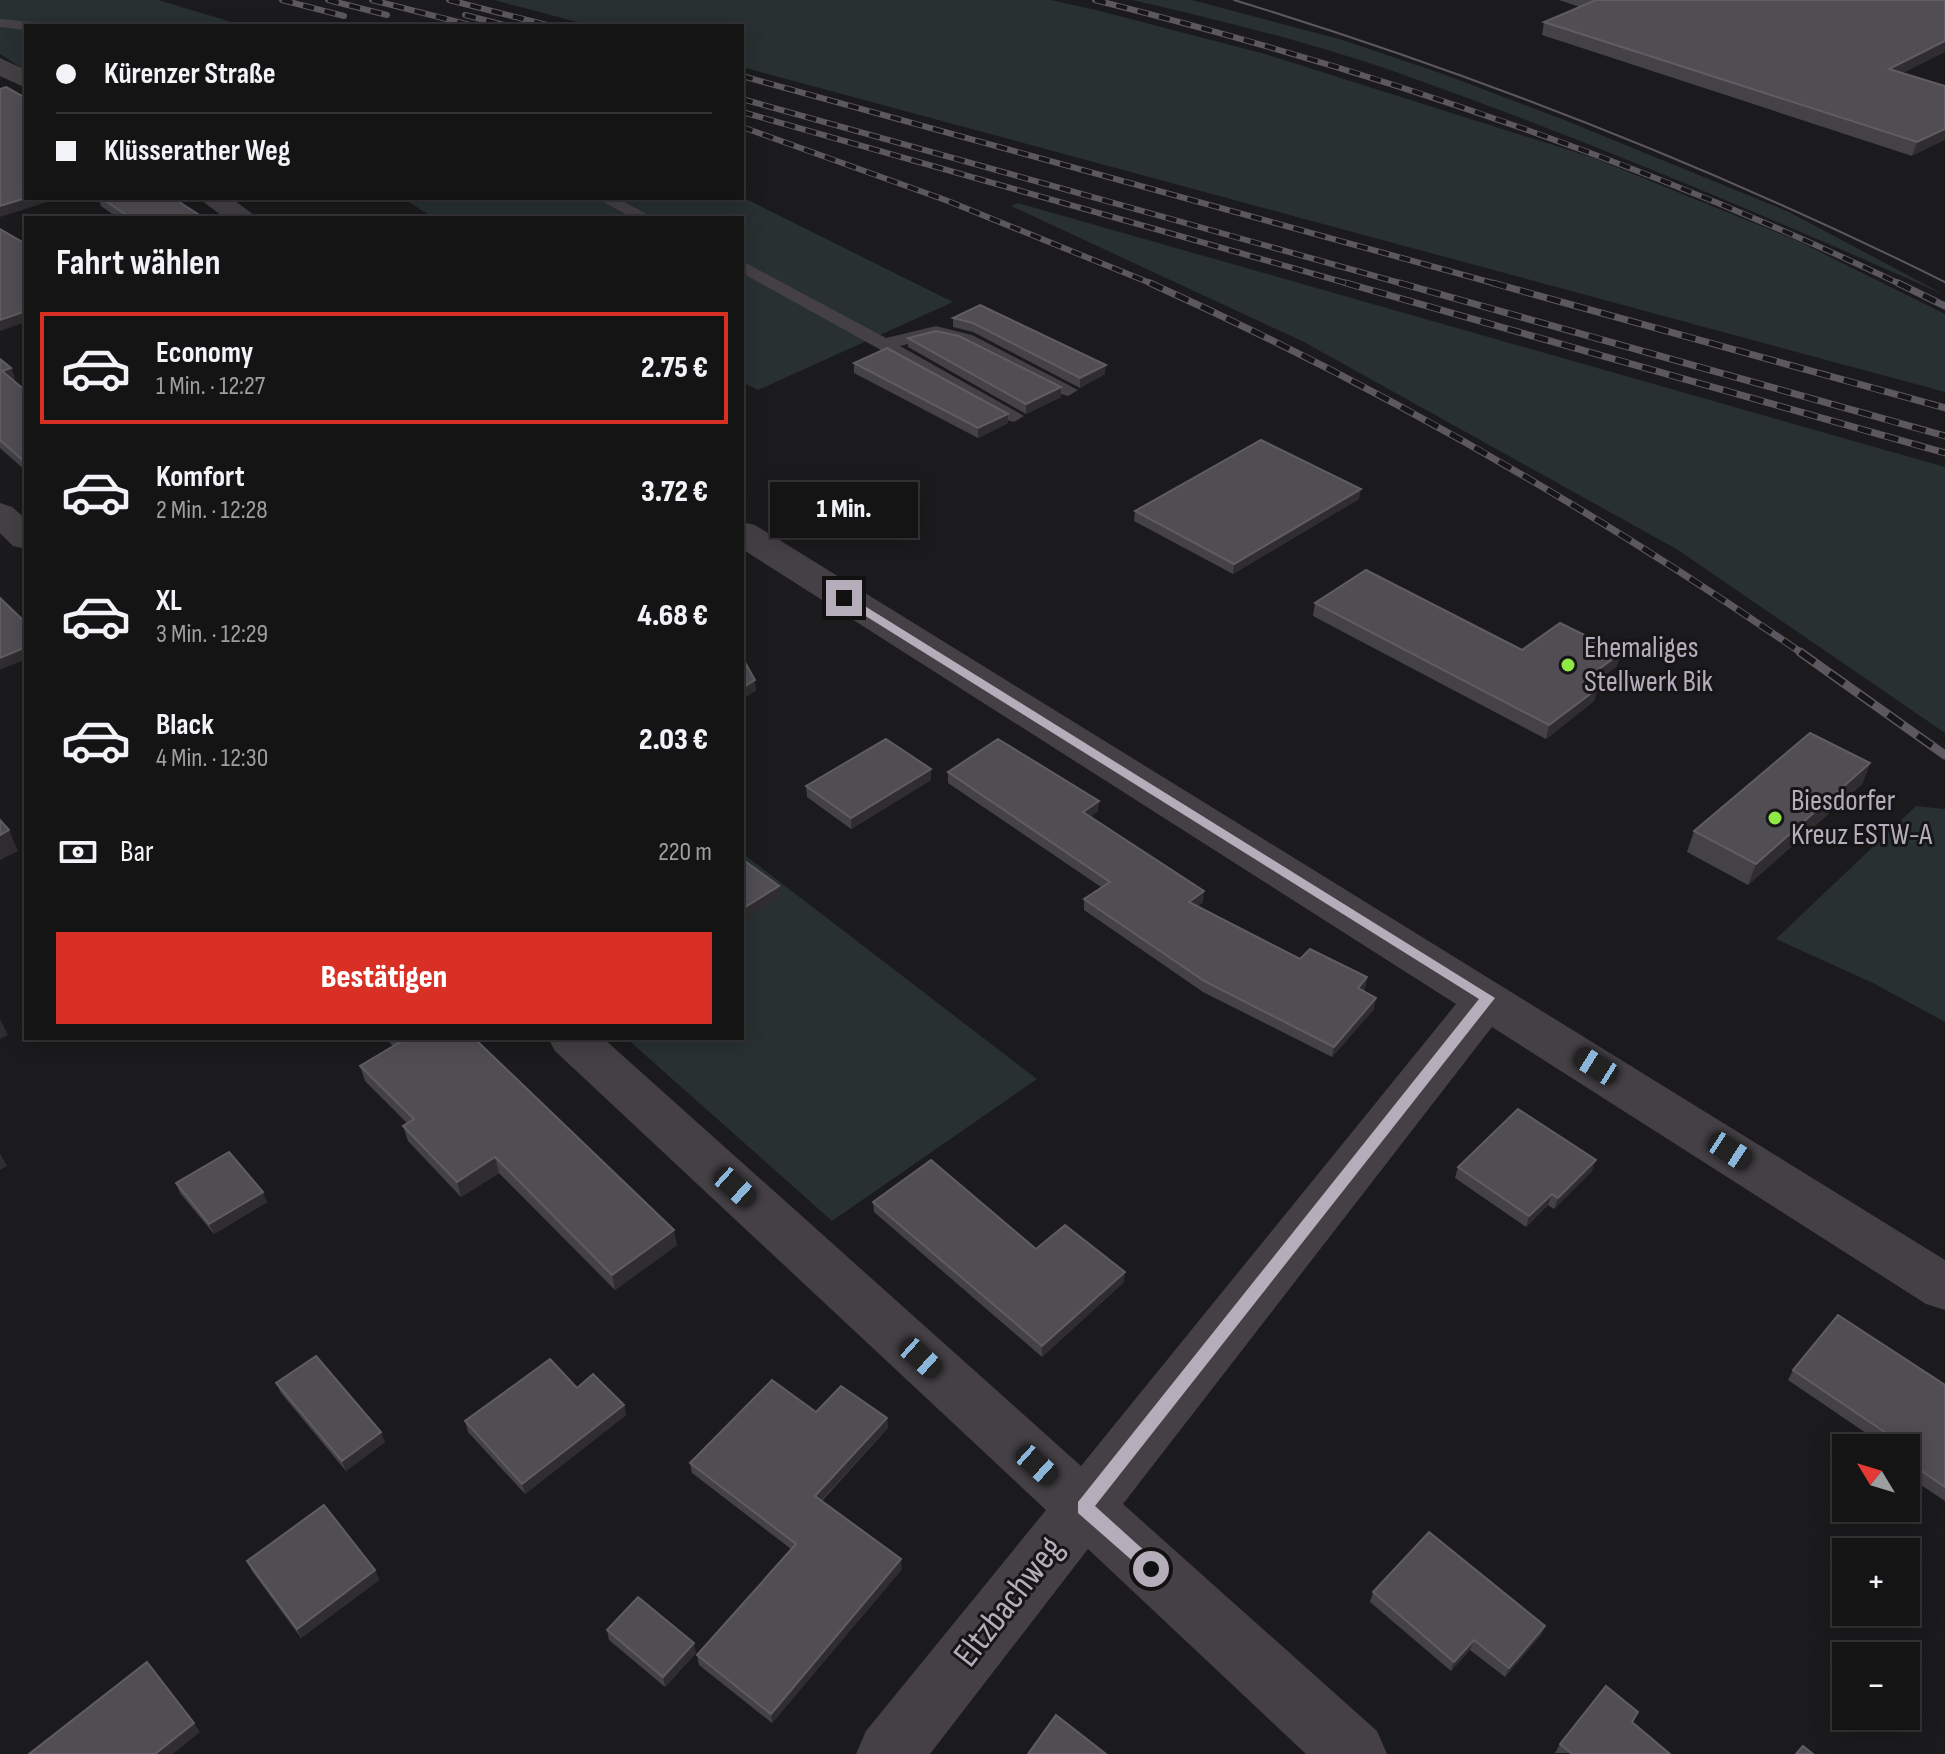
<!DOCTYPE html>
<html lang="de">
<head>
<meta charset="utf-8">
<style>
  :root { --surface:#141415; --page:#1d1d1e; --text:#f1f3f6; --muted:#9d9ea0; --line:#333334; --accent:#d93025 }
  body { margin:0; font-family:"Sofia Sans Condensed",sans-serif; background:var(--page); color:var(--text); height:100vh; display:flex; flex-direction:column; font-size:30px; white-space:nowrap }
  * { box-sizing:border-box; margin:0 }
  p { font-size:26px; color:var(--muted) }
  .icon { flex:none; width:44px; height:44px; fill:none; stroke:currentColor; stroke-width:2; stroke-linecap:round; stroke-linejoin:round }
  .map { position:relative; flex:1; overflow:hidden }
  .panel { position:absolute; left:24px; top:216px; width:720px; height:824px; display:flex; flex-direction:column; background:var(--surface); border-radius:0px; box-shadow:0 4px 20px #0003,0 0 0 2px var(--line) }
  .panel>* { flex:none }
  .banner { position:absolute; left:24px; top:24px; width:720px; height:176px; border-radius:0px; box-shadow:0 4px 20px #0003,0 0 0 2px var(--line); display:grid; align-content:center; height:176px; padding:0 32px; background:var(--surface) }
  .needle { width:52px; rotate:308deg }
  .tools { position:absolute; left:1832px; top:1434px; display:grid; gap:16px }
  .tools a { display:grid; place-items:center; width:88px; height:88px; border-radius:0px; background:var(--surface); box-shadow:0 4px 20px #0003,0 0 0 2px var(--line); font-size:40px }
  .end { position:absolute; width:36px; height:36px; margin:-18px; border:10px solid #b5adba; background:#111; box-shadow:0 0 0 4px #111 }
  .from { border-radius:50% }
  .bubble { position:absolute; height:56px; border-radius:0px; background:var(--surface); box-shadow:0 4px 20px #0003,0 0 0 2px var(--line); font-size:26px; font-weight:800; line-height:56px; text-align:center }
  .car { position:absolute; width:24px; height:48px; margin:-24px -12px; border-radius:10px; box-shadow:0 0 6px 2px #0007; background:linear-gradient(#222 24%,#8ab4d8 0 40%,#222 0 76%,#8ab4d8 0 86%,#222 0) }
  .banner b { display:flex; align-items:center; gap:28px; height:76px; font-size:30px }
  .banner b+b { border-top:2px solid var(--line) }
  .banner i { width:20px; height:20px; background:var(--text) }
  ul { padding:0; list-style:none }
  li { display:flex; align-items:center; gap:24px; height:112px; margin:0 16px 12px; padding:0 16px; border:4px solid transparent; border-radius:0px }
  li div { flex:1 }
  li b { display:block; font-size:30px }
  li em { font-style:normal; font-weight:800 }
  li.on { border-color:var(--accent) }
  li>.icon { width:72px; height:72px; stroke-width:1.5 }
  h2 { padding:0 32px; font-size:36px; line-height:96px }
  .pay { display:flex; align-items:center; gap:20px; height:88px; padding:0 32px; font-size:30px }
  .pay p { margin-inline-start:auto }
  .cta { display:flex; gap:16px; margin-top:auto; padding:16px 32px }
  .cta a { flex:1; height:92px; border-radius:0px; background:var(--accent); color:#fff; font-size:32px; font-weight:800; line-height:92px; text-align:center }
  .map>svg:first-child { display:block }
  .green { fill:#283031 }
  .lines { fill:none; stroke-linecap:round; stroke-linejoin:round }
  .lane { fill:#444045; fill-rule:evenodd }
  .street { fill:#444045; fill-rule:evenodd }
  .tram { stroke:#5d585f; stroke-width:2 }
  .rail-far2-casing { stroke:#5d585f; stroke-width:6 }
  .rail-far1-casing { stroke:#5d585f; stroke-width:7 }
  .rail-casing { stroke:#5d585f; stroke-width:9 }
  .rail-far2 { stroke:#161517; stroke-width:4; stroke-dasharray:11; stroke-linecap:butt }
  .rail-far1 { stroke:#161517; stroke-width:5; stroke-dasharray:14; stroke-linecap:butt }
  .rail { stroke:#161517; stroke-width:6; stroke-dasharray:18; stroke-linecap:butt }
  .wall { fill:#444247 }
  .shaded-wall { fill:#2f2d30 }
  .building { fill:#514e53; stroke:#605c63; stroke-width:2 }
  .route { fill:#b5adba }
  .poi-dot { fill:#8ee944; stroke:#161517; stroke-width:3 }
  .labels { text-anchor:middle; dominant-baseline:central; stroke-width:6; stroke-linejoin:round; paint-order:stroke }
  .poi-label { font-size:30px; fill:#b5adba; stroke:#161517; text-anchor:start }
  .near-street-label { font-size:36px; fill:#b5adba; stroke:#161517 }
</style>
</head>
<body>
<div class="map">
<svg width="1945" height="1754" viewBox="0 0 1945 1754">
  <rect width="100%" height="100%" fill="#1b1a1c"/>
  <g class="green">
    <polygon points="0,0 158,0 245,26 26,26 26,71 0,54"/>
    <polygon points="494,0 1051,0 1096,10 1265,54 1594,158 1800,242 1945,314 1945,392 742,67 742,26 592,26"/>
    <path d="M1132 0H1192L1343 40 1443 74 1562 119 1789 212 1945 295C1771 218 1597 144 1418 80 1325 46 1228 22 1132 0Z"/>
    <polygon points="742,197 953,302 758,390 742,382 742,218 434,218 402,198"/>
    <polygon points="1018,203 1945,467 1945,733 1678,550 1304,342 1011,206"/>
    <polygon points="1916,806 1945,809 1945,1022 1873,983 1776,939"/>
    <polygon points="742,853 1037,1079 832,1221 626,1038 742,1038"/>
  </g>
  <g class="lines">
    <g class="lane">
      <polygon points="0,19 32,22 39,26 26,26 26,30 0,27"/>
      <polygon points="596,198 617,198 654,218 633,218"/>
      <polygon points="742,261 886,338 936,326 972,335 1078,390 1068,396 1061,394 960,343 936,337 900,346 1024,416 1014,422 1007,420 742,273"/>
    </g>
    <g class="street">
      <polygon points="0,58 26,70 26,88 0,76"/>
      <polygon points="198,198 231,198 258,218 225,218"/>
      <polygon points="0,503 12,507 26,519 26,549 13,546 0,533"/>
      <polygon points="742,522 755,525 1945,1260 1945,1310 1926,1304 1492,1027 1123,1504 1377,1731 1387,1754 1306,1754 1088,1549 930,1754 856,1754 866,1731 1046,1510 555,1051 548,1038 603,1038 1081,1466 1456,1004 742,549"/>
    </g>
    <path class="tram" d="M1234 0C1479 75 1715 168 1945 282"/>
    <defs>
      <g id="rail-far2">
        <polyline points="282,0 344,16"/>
        <polyline points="328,0 387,15"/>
        <polyline points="372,0 474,26"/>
        <polyline points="449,0 551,26"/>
        <path d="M1095 0C1373 70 1643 161 1902 285"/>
        <polyline points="465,15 508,26"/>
        <polyline points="742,76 1500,285"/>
        <polyline points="742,99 1407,285"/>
        <polyline points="742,112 1353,285"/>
        <polyline points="742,127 948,201 1155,285"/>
      </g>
      <g id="rail-far1">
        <path d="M1150 283C1380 386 1596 511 1803 654"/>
        <polyline points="1346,283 1945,453"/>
        <polyline points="1400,283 1945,436"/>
        <polyline points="1493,283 1945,408"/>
        <polyline points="1898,283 1945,306"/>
      </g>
      <polyline id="rail" points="1800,652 1945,755"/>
    </defs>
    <use href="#rail-far2" class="rail-far2-casing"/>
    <use href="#rail-far1" class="rail-far1-casing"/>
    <use href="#rail" class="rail-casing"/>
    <use href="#rail-far2" class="rail-far2"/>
    <use href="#rail-far1" class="rail-far1"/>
    <use href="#rail" class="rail"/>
  </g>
  <g class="wall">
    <polygon points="1559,0 1945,0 1903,73 1945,86 1912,156 1542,35 1544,22 1580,7"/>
    <polygon points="98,198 173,198 204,218 118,218 101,206"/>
    <polygon points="980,305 1105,374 1080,388 973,332 953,327 953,318"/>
    <polygon points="908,338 1061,387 1061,397 1026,414 908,347"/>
    <polygon points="0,359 11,368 15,379 12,380 26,391 26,471 0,448"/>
    <polygon points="854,363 1008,414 1008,423 978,438 854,373"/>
    <polygon points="1359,499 1233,574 1134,521 1135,511"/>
    <polygon points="1315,603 1522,650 1617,666 1592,685 1598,688 1594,701 1546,739 1313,616"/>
    <polygon points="1870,763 1862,784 1748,885 1687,852 1694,831"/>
    <polygon points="931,769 931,780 851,829 807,797 806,786"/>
    <polygon points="948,772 1098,811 1091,816 1203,902 1197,906 1300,959 1367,977 1365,988 1363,991 1374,1009 1332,1057 1203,992 1084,910 1084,899 1101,887 948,783"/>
    <polygon points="386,1038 474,1038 677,1245 615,1290 499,1173 461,1197 408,1141 403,1126 407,1123 365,1081 360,1066 393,1046"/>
    <polygon points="1458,1167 1592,1171 1554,1209 1548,1205 1526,1227 1455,1178"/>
    <polygon points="176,1183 267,1202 214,1234 180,1193"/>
    <polygon points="873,1202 1124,1282 1042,1357 874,1212"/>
    <polygon points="1793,1370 1945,1385 1945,1501 1906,1475 1906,1471 1910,1464 1906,1461 1906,1448 1888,1448 1788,1380"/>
    <polygon points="276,1383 385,1442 346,1471 281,1393"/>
    <polygon points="577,1388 624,1405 626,1415 525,1494 468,1432 465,1421"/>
    <polygon points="816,1412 887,1418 888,1428 822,1501 902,1569 772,1723 699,1665 697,1655 791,1549 692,1473 690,1463"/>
    <polygon points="247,1561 375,1570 379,1580 301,1638 252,1571"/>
    <polygon points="1373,1592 1545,1626 1541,1635 1505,1677 1470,1650 1451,1671 1370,1602"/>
    <polygon points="607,1630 696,1653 665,1687 609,1640"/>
    <polygon points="1633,1723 1670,1754 1555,1753 1560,1744"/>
  </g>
  <g class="shaded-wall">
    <polygon points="1945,41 1945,52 1885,82 1889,69"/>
    <polygon points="1945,129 1945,140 1912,156 1917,142"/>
    <polygon points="26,198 60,198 0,217 0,206"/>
    <polygon points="26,311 26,322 0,331 0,320"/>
    <polygon points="1106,365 1105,374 1080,388 1080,378"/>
    <polygon points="11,368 15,379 6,382 2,371"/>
    <polygon points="1061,387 1061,397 1026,414 1026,404"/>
    <polygon points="1008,414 1008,423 978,438 978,428"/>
    <polygon points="1361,489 1359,499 1233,574 1234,564"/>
    <polygon points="26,647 26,659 0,670 0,658"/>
    <polygon points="1621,653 1617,666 1580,694 1584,680"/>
    <polygon points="755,680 756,691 742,699 742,688"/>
    <polygon points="1598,688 1594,701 1546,739 1549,725"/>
    <polygon points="1870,763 1862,784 1748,885 1756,864"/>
    <polygon points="931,769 931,780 851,829 851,818"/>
    <polygon points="1099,801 1098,811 1083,822 1083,812"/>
    <polygon points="9,830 18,851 0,860 0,835"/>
    <polygon points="779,886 780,897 742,921 742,909"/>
    <polygon points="1204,891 1203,902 1188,913 1189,902"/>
    <polygon points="1367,977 1365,988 1356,999 1358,988"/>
    <polygon points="1376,998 1374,1009 1332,1057 1334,1047"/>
    <polygon points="0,1019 8,1035 0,1039"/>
    <polygon points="0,1153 7,1166 0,1170"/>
    <polygon points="495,1157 499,1173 461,1197 457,1182"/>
    <polygon points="1596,1160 1592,1171 1554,1209 1558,1198"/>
    <polygon points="263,1192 267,1202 214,1234 209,1224"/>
    <polygon points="1552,1194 1548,1205 1526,1227 1529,1216"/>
    <polygon points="674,1230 677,1245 615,1290 612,1275"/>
    <polygon points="1125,1272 1124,1282 1042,1357 1042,1346"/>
    <polygon points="624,1405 626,1415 525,1494 522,1484"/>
    <polygon points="887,1418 888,1428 816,1506 815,1496"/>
    <polygon points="381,1432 385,1442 346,1471 342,1461"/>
    <polygon points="901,1559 902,1569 772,1723 771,1714"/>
    <polygon points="375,1570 379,1580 301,1638 297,1629"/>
    <polygon points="1545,1626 1541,1635 1505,1677 1509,1668"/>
    <polygon points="1474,1640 1470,1650 1451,1671 1454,1662"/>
    <polygon points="694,1643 696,1653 665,1687 663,1677"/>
    <polygon points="194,1723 200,1732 173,1754 155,1754"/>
  </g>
  <g class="building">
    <polygon points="1596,0 1945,0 1945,41 1889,69 1945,86 1945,129 1917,142 1544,22"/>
    <polygon points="6,87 26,98 26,198 0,206 0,89"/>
    <polygon points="101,198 173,198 204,218 131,218"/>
    <polygon points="0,229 26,244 26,311 0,320"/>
    <polygon points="980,305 1106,365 1080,378 973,323 953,318"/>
    <polygon points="936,331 959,336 1061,387 1026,404 908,338"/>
    <polygon points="887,348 1008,414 978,428 854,363"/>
    <polygon points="0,359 11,368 2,371 26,391 26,463 0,440"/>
    <polygon points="1261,440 1361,489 1234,564 1135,511"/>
    <polygon points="1366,570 1522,650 1560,623 1621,653 1584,680 1598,688 1549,725 1315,603"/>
    <polygon points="0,598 26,623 26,647 0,658"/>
    <polygon points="742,657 755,680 742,688"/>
    <polygon points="1810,733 1870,763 1756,864 1694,831"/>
    <polygon points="886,739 931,769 851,818 806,786"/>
    <polygon points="998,739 1099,801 1083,812 1204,891 1189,902 1300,959 1310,949 1367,977 1358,988 1376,998 1334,1047 1204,981 1084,899 1110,882 948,772"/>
    <polygon points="0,820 9,830 0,835"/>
    <polygon points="742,859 779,886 742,909"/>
    <polygon points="396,1038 474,1038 674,1230 612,1275 495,1157 457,1182 403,1126 414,1119 360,1066 400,1042"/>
    <polygon points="1518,1109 1596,1160 1558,1198 1552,1194 1529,1216 1458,1167"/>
    <polygon points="229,1152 263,1192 209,1224 176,1183"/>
    <polygon points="931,1160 1036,1249 1065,1225 1125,1272 1042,1346 873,1202"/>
    <polygon points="1838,1315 1945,1385 1945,1487 1910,1463 1917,1454 1793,1370"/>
    <polygon points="316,1356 381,1432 342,1461 276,1383"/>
    <polygon points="550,1359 577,1388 593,1374 624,1405 522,1484 465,1421"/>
    <polygon points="772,1380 816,1412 841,1386 887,1418 815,1496 901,1559 771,1714 697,1655 796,1544 690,1463"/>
    <polygon points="324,1505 375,1570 297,1629 247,1561"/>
    <polygon points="1429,1532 1545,1626 1509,1668 1474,1640 1454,1662 1373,1592"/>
    <polygon points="638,1597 694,1643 663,1677 607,1630"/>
    <polygon points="147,1662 194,1723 155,1754 29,1754"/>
    <polygon points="1606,1686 1638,1712 1632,1722 1670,1754 1572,1754 1560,1744"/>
    <polygon points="1056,1715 1106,1754 1028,1754"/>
    <polygon points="1803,1746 1813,1754 1796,1754"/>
  </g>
  <polygon class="route" points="840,595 847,595 1495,998 1095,1506 1158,1563 1158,1575 1151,1577 1078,1513 1078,1502 1479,999 840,600"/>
  <g class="poi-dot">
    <circle cx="1568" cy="665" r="8"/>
    <circle cx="1775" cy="818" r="8"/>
  </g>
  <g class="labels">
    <g class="poi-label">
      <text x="1584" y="648">Ehemaliges<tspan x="1584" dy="34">Stellwerk Bik</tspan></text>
      <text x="1791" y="801">Biesdorfer<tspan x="1791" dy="34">Kreuz ESTW-A</tspan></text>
    </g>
    <g class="near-street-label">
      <text transform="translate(1009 1602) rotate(-52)">Eltzbachweg</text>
    </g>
  </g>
</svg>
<div class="tools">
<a><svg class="needle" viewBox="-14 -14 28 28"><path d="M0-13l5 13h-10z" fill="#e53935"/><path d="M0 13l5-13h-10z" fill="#9d9ea0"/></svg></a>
<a>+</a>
<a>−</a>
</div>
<i class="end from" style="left:1151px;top:1569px"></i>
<i class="end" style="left:844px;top:598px"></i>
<div class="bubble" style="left:770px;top:482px;width:148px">1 Min.</div>
<i class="car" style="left:1596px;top:1066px;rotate:302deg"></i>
<i class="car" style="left:1730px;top:1151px;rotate:123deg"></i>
<i class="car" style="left:735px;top:1187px;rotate:132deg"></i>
<i class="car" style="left:921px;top:1358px;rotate:132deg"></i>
<i class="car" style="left:1037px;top:1465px;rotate:132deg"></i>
<div class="banner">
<b><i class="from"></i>Kürenzer Straße</b>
<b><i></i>Klüsserather Weg</b>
</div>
<section class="panel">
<h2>Fahrt wählen</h2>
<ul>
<li class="on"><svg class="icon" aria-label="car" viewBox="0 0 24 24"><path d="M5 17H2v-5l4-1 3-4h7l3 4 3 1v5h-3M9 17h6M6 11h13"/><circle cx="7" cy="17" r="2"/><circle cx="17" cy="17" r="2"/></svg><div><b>Economy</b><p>1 Min. · 12:27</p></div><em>2.75 €</em></li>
<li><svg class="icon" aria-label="car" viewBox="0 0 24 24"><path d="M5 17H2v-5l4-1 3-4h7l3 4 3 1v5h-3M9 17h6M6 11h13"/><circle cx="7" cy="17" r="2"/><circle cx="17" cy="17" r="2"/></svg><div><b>Komfort</b><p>2 Min. · 12:28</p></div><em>3.72 €</em></li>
<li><svg class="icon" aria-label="car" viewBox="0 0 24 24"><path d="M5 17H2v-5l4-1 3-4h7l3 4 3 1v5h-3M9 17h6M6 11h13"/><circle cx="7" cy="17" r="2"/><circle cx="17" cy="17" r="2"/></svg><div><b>XL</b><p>3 Min. · 12:29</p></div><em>4.68 €</em></li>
<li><svg class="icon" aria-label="car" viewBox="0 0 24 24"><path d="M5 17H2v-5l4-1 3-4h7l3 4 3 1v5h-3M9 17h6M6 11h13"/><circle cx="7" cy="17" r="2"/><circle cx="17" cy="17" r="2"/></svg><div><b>Black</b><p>4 Min. · 12:30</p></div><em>2.03 €</em></li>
</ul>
<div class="pay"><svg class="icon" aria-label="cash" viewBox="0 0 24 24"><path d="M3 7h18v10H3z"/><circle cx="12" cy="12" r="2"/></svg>Bar<p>220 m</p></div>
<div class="cta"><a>Bestätigen</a></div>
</section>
</div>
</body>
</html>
